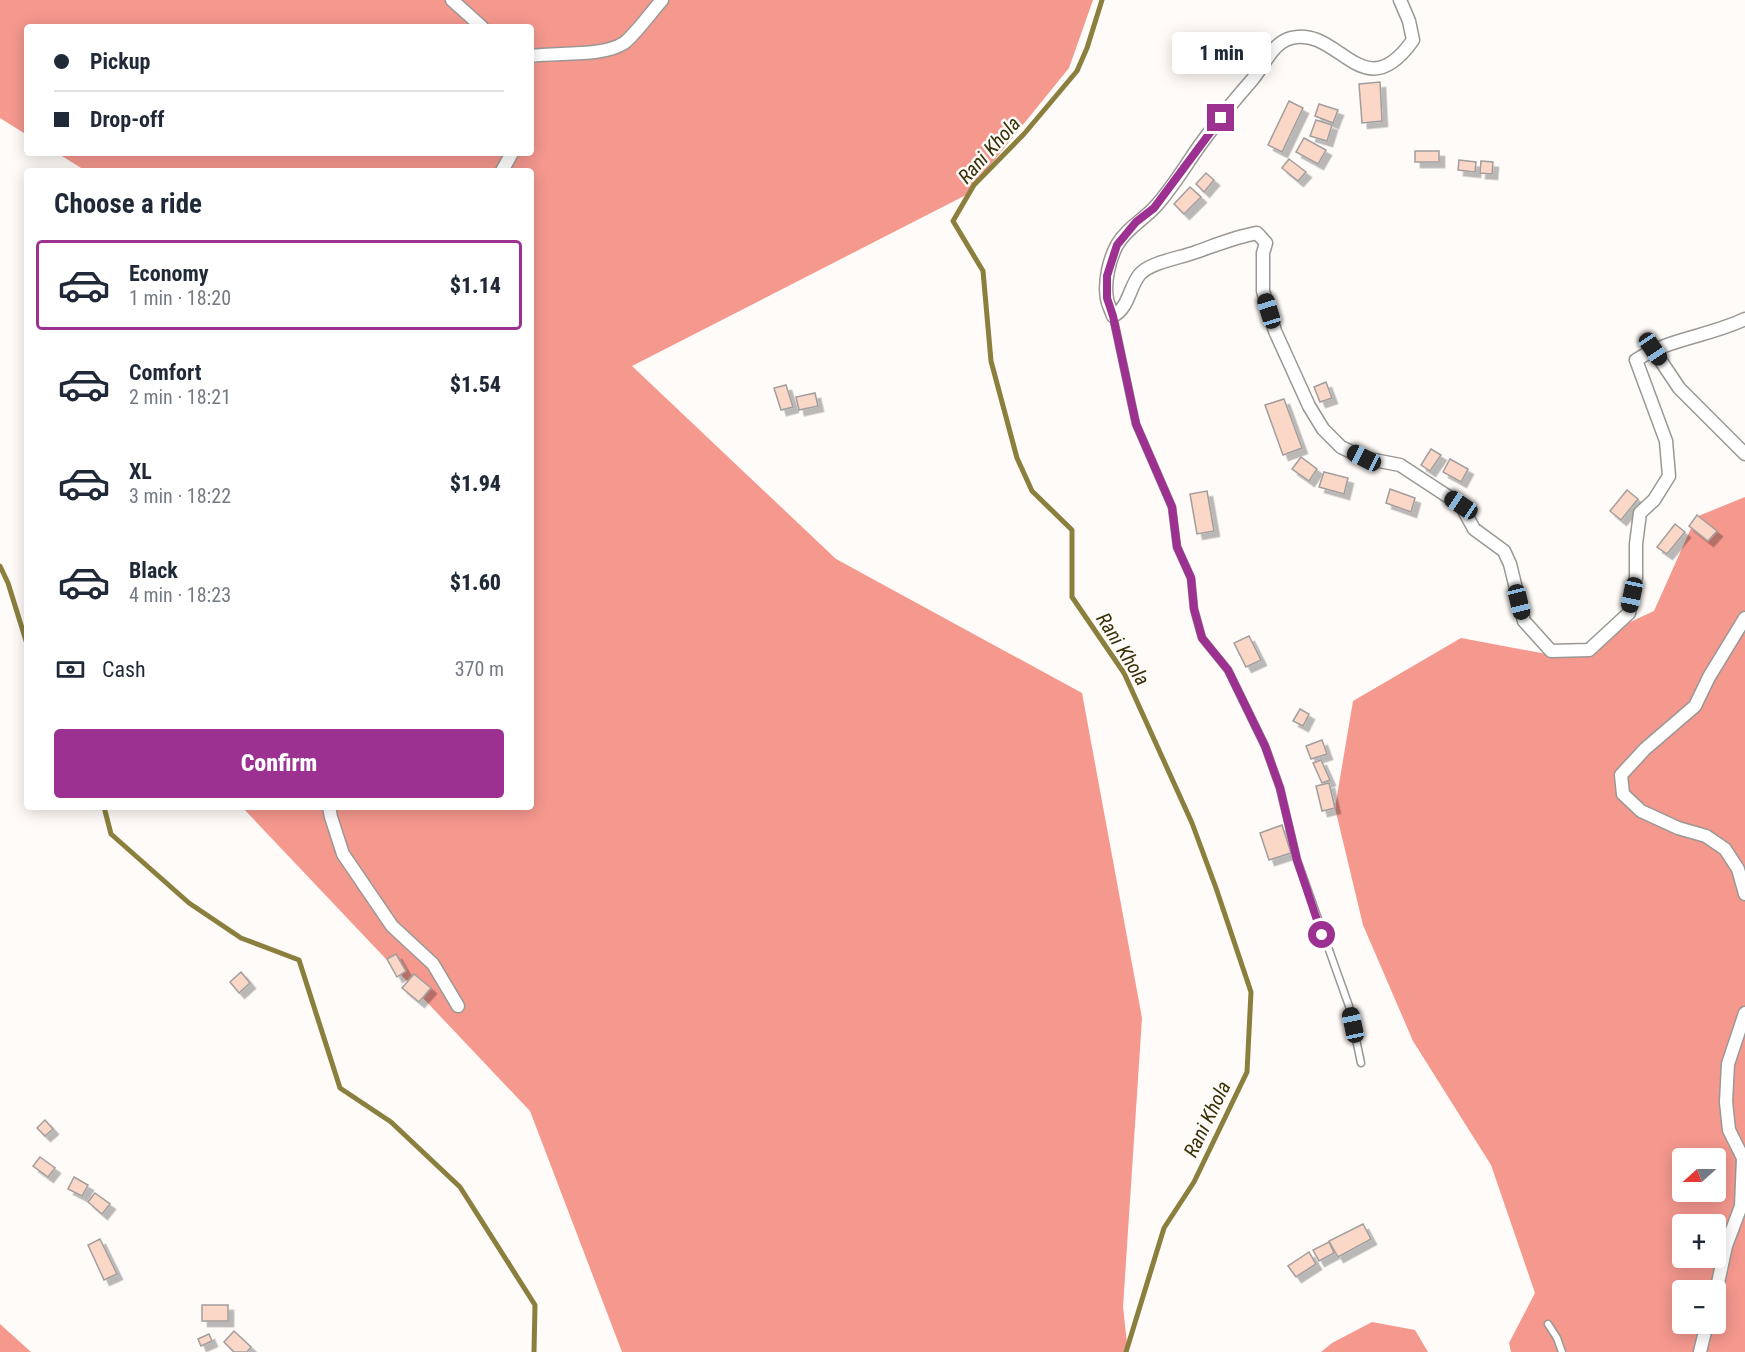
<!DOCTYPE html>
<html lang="en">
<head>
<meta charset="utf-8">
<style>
  :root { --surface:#fff; --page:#f6f6f7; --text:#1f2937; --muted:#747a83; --line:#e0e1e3; --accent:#9c3192 }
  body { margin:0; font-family:"Roboto Condensed",sans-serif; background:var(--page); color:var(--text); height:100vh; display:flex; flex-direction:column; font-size:22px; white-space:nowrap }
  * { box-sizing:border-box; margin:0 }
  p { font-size:20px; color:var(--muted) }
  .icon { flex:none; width:33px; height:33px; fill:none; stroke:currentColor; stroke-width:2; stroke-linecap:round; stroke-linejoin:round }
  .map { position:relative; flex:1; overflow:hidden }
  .drawer { position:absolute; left:24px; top:168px; width:510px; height:642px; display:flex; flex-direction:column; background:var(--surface); border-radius:6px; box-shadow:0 3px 15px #0003 }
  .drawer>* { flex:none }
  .banner { position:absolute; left:24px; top:24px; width:510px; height:132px; border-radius:6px; box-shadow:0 3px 15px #0003; display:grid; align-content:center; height:132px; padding:0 30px; background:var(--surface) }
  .needle { width:39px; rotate:249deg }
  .fabs { position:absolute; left:1672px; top:1148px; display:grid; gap:12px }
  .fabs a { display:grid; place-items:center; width:54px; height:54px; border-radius:6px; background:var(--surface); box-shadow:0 3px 15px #0003; font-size:30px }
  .end { position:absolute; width:27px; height:27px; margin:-14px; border:8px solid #9c3192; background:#fff; box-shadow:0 0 0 3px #fff }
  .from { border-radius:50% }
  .bubble { position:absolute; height:42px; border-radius:6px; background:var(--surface); box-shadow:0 3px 15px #0003; font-size:20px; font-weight:800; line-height:42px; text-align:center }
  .car { position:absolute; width:18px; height:36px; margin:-18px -9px; border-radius:8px; box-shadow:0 0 4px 2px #0007; background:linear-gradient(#222 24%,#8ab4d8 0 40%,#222 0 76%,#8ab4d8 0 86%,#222 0) }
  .banner b { display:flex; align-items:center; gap:21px; height:57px; font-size:22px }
  .banner b+b { border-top:2px solid var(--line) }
  .banner i { width:15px; height:15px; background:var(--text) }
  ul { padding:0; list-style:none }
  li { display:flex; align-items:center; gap:18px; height:90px; margin:0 12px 9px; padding:0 18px; border:3px solid transparent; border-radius:6px }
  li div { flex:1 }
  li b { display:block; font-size:22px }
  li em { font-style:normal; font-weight:800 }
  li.on { border-color:var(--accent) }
  li>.icon { width:54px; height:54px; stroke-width:1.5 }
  h2 { padding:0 30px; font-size:27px; line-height:72px }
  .pay { display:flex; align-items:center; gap:15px; height:66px; padding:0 30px; font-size:22px }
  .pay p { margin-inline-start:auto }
  .cta { display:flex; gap:12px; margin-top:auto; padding:12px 30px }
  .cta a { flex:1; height:69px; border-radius:6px; background:var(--accent); color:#fff; font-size:24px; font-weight:800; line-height:69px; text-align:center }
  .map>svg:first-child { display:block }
  .forest { fill:#f5988e; fill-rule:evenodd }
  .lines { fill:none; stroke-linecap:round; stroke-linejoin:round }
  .stream { stroke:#8b7f3e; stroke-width:5 }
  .building { fill:#fbd7c7; stroke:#a29e9d; stroke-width:1.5; filter:url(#shadow) }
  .service-casing { stroke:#9a9895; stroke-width:9 }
  .minor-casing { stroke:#9a9895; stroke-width:15 }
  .service { stroke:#fff; stroke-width:6 }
  .minor { stroke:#fff; stroke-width:12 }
  .route { stroke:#9c3192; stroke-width:8 }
  .labels { text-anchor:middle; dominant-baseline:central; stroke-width:5; stroke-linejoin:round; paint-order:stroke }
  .water-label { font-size:20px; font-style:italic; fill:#383108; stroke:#fefbf8 }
</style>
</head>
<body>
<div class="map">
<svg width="1745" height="1352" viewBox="0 0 1745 1352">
  <defs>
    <filter id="shadow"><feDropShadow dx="5.5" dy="5.5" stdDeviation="0" flood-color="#0004"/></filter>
  </defs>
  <rect width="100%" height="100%" fill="#fefbf8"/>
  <g class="forest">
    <polygon points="0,0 1093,0 1069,68 966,195 632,366 836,559 1082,693 1142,1018 1123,1307 1128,1352 622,1352 530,1111 242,807 531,807 531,171 86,171 57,153 531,153 531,27 27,27 27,135 0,118"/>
    <path d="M1745 497V1352H1511L1509 1343 1535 1293 1491 1165 1413 1041 1363 925 1335 808 1353 701 1461 638 1557 656 1654 611 1696 517ZM1683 1158H1716V1191H1683ZM1683 1224H1716V1257H1683ZM1683 1290H1716V1323H1683Z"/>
    <polygon points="1372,1322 1415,1330 1428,1352 1321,1352 1332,1343"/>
    <polygon points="0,1324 31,1352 0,1352"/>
  </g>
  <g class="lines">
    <g class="stream">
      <polyline points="1102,0 1087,48 1077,71 1024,134 974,185 953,221 983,271 991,361 1017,458 1032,491 1072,530 1072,597 1124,673 1192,823 1216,888 1251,992 1247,1072 1194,1182 1164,1228 1126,1352"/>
      <polyline points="0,566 8,583 27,644"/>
      <polyline points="104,807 111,834 189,903 241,938 299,960 340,1088 391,1122 460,1187 535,1305 534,1352"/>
    </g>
  </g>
  <g class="building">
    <polygon points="1380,82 1382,121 1362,123 1359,84"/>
    <polygon points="1289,101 1303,108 1282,152 1268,145"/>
    <polygon points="1319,104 1338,110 1333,123 1315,116"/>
    <polygon points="1316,120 1332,125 1327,141 1310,136"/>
    <polygon points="1304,138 1326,150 1318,164 1296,152"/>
    <rect x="1415" y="151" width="24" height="11"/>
    <polygon points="1289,159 1306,172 1298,181 1282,168"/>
    <polygon points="1459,160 1476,162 1475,172 1458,170"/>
    <polygon points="1481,161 1493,162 1492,174 1480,173"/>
    <polygon points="1206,173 1214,180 1204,192 1196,184"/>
    <polygon points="1190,187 1201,197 1184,214 1174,204"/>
    <polygon points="1326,382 1332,398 1320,402 1314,387"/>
    <polygon points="786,385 793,407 781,410 774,388"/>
    <polygon points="815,393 818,406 799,410 796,397"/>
    <polygon points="1284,399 1302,448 1283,455 1265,405"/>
    <polygon points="1431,449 1441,455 1430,471 1421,465"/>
    <polygon points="1301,457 1317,469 1309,481 1292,469"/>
    <polygon points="1450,459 1468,469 1461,482 1443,472"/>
    <polygon points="1324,472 1348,478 1344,494 1319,487"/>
    <polygon points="1390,489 1415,498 1411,512 1386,503"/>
    <polygon points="1627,490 1638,499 1621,520 1610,511"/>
    <polygon points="1207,491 1214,531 1197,534 1190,494"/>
    <polygon points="1697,515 1717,531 1708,541 1689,526"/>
    <polygon points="1675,524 1685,532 1667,554 1657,547"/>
    <polygon points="1249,636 1261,660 1246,667 1234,643"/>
    <polygon points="1300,709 1309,714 1303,726 1293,721"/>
    <polygon points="1322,740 1327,754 1311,759 1306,746"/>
    <polygon points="1321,760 1330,780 1322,783 1313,763"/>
    <polygon points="1329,783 1335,808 1322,811 1316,786"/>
    <polygon points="1282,825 1291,853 1269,860 1260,833"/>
    <polygon points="396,954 406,971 397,977 387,959"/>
    <polygon points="241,972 250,983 239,993 230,982"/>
    <polygon points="414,974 431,988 419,1002 402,988"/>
    <polygon points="45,1120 53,1129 45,1136 37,1128"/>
    <polygon points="40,1157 55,1168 48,1177 33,1166"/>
    <polygon points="74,1177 88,1185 82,1196 68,1189"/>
    <polygon points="95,1193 110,1204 102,1214 88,1202"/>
    <polygon points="1363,1224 1371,1239 1338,1257 1329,1241"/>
    <polygon points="100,1239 117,1274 104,1280 88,1245"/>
    <polygon points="1329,1242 1334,1253 1319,1261 1313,1250"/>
    <polygon points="1309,1252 1316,1264 1296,1277 1288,1266"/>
    <rect x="202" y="1305" width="26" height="16"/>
    <polygon points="234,1331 251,1347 247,1352 234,1352 224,1342"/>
    <polygon points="209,1334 212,1341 201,1346 198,1339"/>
  </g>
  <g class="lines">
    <defs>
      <g id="service">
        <polyline points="1113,316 1136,424 1172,507 1177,547 1191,578 1194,609 1202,638 1228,670 1265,746 1280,788 1297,860 1349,1006 1361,1063"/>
        <polyline points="1548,1324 1557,1338 1562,1352"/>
      </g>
      <g id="minor">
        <polyline points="452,0 482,27"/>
        <path d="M1400 0 1409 21 1413 40C1363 111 1339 25 1291 38 1272 43 1264 66 1252 80 1237 97 1222 115 1209 133 1190 157 1176 184 1155 207 1143 220 1126 229 1117 245 1109 260 1104 282 1107 299 1108 304 1111 310 1113 316 1129 308 1129 287 1140 274 1151 262 1180 258 1196 252 1216 245 1235 237 1257 233L1266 243 1263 253V291L1275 331 1309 406 1323 429 1341 447 1364 458 1400 465 1461 505 1474 529 1504 551 1510 564 1524 621 1551 651 1589 650 1629 613 1636 577V544L1640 513 1654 500 1669 476 1666 441 1636 360C1670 338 1710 336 1745 319"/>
        <path d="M531 56C557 52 603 57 624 43 634 36 653 10 662 0"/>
        <polyline points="502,171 512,153"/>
        <polyline points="1653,349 1679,388 1745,454"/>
        <polyline points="1745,618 1709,677 1695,706 1645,749 1621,775 1623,794 1641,811 1678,828 1706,836 1725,849 1738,869 1745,894"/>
        <polyline points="329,807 331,817 343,854 392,926 433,964 458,1006"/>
        <polyline points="1716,1292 1726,1246 1741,1206 1743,1158 1729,1130 1726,1102 1728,1064 1745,1013"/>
        <polyline points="1700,1352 1707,1323"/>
      </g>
    </defs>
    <use href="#service" class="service-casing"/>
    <use href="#minor" class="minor-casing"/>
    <use href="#service" class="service"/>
    <use href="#minor" class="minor"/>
  </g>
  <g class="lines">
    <polyline class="route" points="1221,118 1154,208 1136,222 1117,245 1107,276 1107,298 1113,316 1136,424 1172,507 1177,547 1191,578 1194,609 1202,638 1228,670 1265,746 1280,788 1297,860 1322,935"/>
  </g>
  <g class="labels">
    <g class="water-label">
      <text transform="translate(989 150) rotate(-48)">Rani Khola</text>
      <text transform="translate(1123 649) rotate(58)">Rani Khola</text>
      <text transform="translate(1207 1119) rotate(-64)">Rani Khola</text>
    </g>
  </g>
</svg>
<div class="fabs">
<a><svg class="needle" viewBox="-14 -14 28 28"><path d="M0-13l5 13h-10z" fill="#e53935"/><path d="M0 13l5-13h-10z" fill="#747a83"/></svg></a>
<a>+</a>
<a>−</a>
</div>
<i class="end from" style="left:1322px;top:935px"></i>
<i class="end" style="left:1221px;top:118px"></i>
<div class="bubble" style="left:1172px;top:32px;width:99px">1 min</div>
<i class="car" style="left:1269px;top:311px;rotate:343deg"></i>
<i class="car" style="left:1653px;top:349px;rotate:146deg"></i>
<i class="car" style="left:1364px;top:458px;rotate:297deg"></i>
<i class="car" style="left:1461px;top:505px;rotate:304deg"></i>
<i class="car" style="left:1632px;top:595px;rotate:192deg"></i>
<i class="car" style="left:1519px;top:602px;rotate:166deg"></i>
<i class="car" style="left:1353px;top:1025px;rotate:348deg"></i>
<div class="banner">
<b><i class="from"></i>Pickup</b>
<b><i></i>Drop-off</b>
</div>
<section class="drawer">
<h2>Choose a ride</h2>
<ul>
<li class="on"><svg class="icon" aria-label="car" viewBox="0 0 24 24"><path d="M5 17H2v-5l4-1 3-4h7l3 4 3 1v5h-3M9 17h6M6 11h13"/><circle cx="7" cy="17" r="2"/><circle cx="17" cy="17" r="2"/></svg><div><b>Economy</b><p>1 min · 18:20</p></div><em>$1.14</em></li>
<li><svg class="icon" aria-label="car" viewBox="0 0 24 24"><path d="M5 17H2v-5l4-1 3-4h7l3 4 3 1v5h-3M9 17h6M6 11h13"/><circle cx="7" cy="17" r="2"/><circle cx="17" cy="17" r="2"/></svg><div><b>Comfort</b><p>2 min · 18:21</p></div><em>$1.54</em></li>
<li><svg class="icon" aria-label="car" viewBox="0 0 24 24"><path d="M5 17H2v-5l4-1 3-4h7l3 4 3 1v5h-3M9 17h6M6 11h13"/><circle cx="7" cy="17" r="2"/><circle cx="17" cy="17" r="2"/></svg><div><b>XL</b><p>3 min · 18:22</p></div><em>$1.94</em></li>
<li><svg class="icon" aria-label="car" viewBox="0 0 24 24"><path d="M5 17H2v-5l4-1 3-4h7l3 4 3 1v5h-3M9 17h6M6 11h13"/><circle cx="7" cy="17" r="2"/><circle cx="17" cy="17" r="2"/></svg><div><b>Black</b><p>4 min · 18:23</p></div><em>$1.60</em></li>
</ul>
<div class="pay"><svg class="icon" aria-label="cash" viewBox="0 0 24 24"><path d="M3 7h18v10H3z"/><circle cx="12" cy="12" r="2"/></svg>Cash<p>370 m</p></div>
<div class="cta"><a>Confirm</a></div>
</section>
</div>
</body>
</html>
